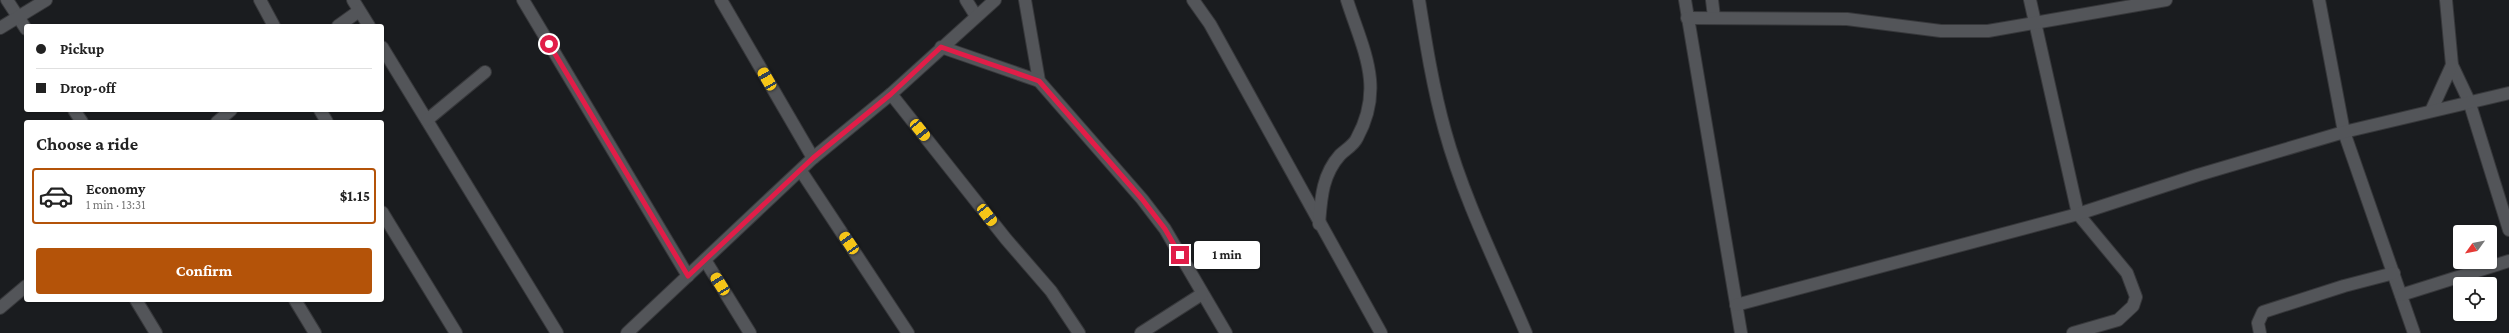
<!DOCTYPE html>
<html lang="en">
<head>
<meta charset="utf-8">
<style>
  :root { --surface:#fff; --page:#f2f2f2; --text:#222; --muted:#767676; --line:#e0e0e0; --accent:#b45309 }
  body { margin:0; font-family:"Crimson Pro",serif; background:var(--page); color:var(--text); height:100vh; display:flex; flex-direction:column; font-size:15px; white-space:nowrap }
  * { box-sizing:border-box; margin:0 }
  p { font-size:13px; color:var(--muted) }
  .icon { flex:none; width:22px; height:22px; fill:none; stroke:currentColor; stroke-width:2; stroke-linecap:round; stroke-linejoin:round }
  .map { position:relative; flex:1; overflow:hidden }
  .details { position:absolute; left:24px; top:120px; width:360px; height:182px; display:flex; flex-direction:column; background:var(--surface); border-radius:4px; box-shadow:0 1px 3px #0004 }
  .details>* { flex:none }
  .top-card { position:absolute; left:24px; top:24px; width:360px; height:88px; border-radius:4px; box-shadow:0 1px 3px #0004; display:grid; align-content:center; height:88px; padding:0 12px; background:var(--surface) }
  .needle { width:26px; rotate:237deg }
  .fabs { position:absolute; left:2453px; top:225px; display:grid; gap:8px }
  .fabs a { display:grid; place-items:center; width:44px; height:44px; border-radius:4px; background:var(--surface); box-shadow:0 1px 3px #0004; font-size:20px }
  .end { position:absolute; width:18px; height:18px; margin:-9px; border:5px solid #e11d48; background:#fff; box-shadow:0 0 0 2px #fff }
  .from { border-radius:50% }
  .bubble { position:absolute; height:28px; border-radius:4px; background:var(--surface); box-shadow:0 1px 3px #0004; font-size:13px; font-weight:700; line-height:28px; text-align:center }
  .car { position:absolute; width:12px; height:24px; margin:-12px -6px; border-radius:5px; box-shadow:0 0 3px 1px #0007; background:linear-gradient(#f5c518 24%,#345 0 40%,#f5c518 0 76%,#345 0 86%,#f5c518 0) }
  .top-card b { display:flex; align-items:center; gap:14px; height:38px; font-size:15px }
  .top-card b+b { border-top:1px solid var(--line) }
  .top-card i { width:10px; height:10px; background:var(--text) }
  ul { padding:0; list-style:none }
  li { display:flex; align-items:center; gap:12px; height:56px; margin:0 8px 6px; padding:0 4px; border:2px solid transparent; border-radius:4px }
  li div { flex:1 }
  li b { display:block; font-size:15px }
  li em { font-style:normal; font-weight:700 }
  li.selected { border-color:var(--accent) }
  li>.icon { width:36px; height:36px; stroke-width:1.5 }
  h2 { padding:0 12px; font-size:18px; line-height:48px }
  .cta { display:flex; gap:8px; margin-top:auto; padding:8px 12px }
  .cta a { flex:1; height:46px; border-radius:4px; background:var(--accent); color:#fff; font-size:16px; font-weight:700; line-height:46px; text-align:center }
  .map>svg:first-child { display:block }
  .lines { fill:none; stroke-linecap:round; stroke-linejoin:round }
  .street-casing { stroke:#37383b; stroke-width:14 }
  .street { stroke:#535559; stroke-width:12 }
  .route { stroke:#e11d48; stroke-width:5 }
</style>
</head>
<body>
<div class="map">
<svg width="2509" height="333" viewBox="0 0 2509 333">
  <rect width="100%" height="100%" fill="#1a1c1f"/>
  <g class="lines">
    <defs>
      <g id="street">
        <polyline points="7,0 26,29"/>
        <polyline points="260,0 274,26"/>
        <polyline points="353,0 369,26"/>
        <polyline points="523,0 688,276"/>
        <polyline points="721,0 813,158"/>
        <polyline points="966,0 976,16"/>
        <polyline points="1025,0 1039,81 1142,199 1165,229 1226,333"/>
        <polyline points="1193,0 1210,24 1381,333"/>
        <path d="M1419 0C1426 44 1433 88 1445 131 1464 200 1498 267 1526 333"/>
        <polyline points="1685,0 1741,333"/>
        <polyline points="1712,0 1714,17"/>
        <polyline points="2030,0 2078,214 2127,273 2136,297 2133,306 2118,320 2073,333"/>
        <polyline points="2319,0 2344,132 2414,333"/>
        <polyline points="2446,0 2452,65 2469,101 2509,230"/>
        <polyline points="1687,18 1847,19 1941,31 1988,31 2166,0"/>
        <polyline points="338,26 359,11"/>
        <polyline points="0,28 46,0"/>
        <polyline points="382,47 557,333"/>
        <polyline points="941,47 1039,81"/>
        <polyline points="891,94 1006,239 1051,291 1079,333"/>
        <polyline points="2432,109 2452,65"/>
        <polyline points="74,110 82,122"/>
        <polyline points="320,110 327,122"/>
        <polyline points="427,120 485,72"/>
        <polyline points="217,122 231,110"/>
        <polyline points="801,171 908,333"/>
        <polyline points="382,212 456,333"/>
        <path d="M1319 224C1321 199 1322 175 1340 155 1345 150 1354 145 1357 138 1385 87 1363 50 1347 0"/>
        <polyline points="705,260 750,333"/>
        <polyline points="2401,295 2509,261"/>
        <polyline points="136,300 156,333"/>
        <polyline points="295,300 315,333"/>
        <polyline points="1736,305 2078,214 2198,175 2344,132 2509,93"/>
        <polyline points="0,308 26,286"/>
        <polyline points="627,333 813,158 891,94 995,0"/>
        <polyline points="1141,333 1202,294"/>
        <polyline points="2260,333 2258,323 2263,312 2344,286 2394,273"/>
      </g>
    </defs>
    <use href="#street" class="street-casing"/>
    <use href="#street" class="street"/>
  </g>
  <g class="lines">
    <polyline class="route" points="549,44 688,276 813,158 891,94 941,47 1039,81 1142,199 1165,229 1180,255"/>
  </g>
</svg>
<div class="fabs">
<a><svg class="needle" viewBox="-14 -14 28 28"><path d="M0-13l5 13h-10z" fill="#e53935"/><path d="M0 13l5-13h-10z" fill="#767676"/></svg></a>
<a><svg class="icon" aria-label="locate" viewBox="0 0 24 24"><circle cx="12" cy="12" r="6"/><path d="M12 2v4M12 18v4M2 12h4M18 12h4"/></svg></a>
</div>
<i class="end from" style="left:549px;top:44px"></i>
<i class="end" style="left:1180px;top:255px"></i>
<div class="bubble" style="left:1194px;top:241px;width:66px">1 min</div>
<i class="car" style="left:767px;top:79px;rotate:330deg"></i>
<i class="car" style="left:920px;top:130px;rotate:141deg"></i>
<i class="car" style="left:987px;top:215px;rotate:142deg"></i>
<i class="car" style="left:849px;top:243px;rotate:326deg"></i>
<i class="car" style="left:720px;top:284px;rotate:328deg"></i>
<div class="top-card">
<b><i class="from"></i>Pickup</b>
<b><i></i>Drop-off</b>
</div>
<section class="details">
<h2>Choose a ride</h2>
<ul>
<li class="selected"><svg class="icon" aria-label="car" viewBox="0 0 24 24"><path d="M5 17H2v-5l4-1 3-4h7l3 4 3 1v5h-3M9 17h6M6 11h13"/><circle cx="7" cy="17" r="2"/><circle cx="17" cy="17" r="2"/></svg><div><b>Economy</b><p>1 min · 13:31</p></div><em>$1.15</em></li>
</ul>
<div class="cta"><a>Confirm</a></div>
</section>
</div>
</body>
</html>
